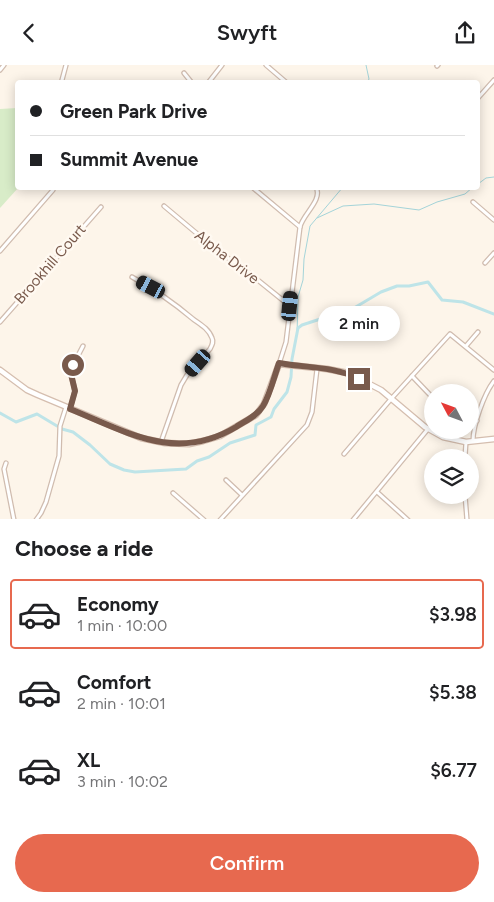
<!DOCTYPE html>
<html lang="en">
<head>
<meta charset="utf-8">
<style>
  :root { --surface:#fff; --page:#f6f6f6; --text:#202124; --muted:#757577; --line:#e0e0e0; --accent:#e7694f }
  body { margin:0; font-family:Figtree,sans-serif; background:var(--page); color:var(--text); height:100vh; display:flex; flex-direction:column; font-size:19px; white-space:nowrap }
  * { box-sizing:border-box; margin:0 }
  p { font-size:16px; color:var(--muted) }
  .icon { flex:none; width:28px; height:28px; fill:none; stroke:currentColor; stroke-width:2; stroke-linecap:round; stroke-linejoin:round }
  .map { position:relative; height:454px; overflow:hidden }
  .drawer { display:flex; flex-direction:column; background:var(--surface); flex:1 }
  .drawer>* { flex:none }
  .banner { position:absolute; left:15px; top:15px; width:465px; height:110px; border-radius:5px; box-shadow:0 2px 12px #0003; display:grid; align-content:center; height:110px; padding:0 15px; background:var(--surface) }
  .needle { width:32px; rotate:311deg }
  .controls { position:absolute; left:424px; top:319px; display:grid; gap:10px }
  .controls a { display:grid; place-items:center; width:55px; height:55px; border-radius:50%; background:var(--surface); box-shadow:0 2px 12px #0003; font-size:25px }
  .end { position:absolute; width:22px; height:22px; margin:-11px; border:6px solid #795a4c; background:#fff; box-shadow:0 0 0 2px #fff }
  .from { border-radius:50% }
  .bubble { position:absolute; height:35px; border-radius:18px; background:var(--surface); box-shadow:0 2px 12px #0003; font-size:16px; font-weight:600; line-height:35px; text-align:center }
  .car { position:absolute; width:15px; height:30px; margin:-15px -8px; border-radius:6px; box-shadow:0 0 4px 1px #0007; background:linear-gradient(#222 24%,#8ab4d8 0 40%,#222 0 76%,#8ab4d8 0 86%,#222 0) }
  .banner b { display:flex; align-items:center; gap:18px; height:48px; font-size:19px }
  .banner b+b { border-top:1px solid var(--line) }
  .banner i { width:12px; height:12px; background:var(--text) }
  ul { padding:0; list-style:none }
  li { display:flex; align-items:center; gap:15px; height:70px; margin:0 10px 8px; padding:0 5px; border:2px solid transparent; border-radius:5px }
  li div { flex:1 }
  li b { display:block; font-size:19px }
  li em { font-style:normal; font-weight:600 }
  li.active { border-color:var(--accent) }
  li>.icon { width:45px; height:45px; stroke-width:1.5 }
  h2 { padding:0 15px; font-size:22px; line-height:60px }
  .cta { display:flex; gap:10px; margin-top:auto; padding:10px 15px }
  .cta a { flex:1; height:58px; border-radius:30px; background:var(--accent); color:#fff; font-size:20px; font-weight:600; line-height:58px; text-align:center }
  header { display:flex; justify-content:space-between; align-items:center; height:65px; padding:0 15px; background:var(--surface); font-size:22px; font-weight:600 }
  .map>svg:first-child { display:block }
  .green { fill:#d8ecc8 }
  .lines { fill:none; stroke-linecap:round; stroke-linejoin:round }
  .stream { stroke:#a4d4d9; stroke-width:1 }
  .canal { stroke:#bee4e8; stroke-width:3 }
  .street-casing { stroke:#d0bcaf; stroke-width:5.5 }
  .secondary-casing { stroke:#d5beaf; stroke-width:7 }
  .street { stroke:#fff; stroke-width:3 }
  .secondary { stroke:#fff; stroke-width:4.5 }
  .route { stroke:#795a4c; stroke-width:6 }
  .labels { text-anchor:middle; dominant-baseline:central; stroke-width:5; stroke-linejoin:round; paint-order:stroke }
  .street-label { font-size:15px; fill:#795a4c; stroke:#fff9f1 }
</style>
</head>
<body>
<header><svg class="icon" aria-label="back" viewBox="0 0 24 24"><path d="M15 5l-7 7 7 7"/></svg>Swyft<svg class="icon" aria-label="share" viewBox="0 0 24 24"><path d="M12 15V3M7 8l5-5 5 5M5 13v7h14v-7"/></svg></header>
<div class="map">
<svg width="494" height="455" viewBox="0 0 494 455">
  <rect width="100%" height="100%" fill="#fdf5ea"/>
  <polygon class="green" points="17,43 18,123 0,143 0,44"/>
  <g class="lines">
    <g class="stream">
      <polyline points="366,0 369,14 367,18"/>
      <polyline points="478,119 486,113 494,112"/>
      <polyline points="317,153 343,141 374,139 419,145 437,137 465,129 473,122"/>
      <polyline points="297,270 298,232 303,215 304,194 310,161 343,122"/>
    </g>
    <g class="canal">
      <polyline points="0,348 16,357 37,349 57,361"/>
      <polyline points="62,364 73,367 90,380 110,399 124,405 135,407 186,404 197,396 209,392 230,378 255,370 256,360 271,352 274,344 287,327 291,312 292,294 298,263 302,260 354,243 381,227 397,221 409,221 428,217 442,235 463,237 494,249"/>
    </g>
    <defs>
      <g id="street">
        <polyline points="266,0 287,18"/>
        <polyline points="437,1 438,0"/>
        <polyline points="0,5 4,0"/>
        <polyline points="184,8 192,18"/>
        <polyline points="62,15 66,0"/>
        <polyline points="208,18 222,0"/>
        <polyline points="478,33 494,15"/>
        <polyline points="252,122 300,162"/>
        <polyline points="473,137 494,155"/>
        <polyline points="164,141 219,187 244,204 290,241"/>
        <polyline points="0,186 53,125 54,122"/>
        <polyline points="485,198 494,188"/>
        <path d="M132 212C154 224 174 238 193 254 200 259 209 264 212 273 214 277 212 280 210 284L187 310 181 320 161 377"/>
        <polyline points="0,257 101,142"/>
        <polyline points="466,281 478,267"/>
        <path d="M279 299 286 277 300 162C303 149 323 135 316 122"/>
        <polyline points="412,311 432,332"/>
        <polyline points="70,344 75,326 71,309 71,304 83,281"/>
        <polyline points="470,353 477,356"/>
        <path d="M473 376C473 360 484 329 494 316"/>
        <polyline points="344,389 391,334 450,269 494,305"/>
        <polyline points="465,392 466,377"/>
        <polyline points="6,398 4,404 14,455"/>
        <polyline points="226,415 242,430"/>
        <polyline points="377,427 408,455"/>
        <polyline points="173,428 204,455"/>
        <polyline points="465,430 467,455"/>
        <polyline points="36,455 41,448 46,437 59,391 60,361 66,342"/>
        <polyline points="220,455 307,360 312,347 317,304"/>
        <polyline points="353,455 428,364"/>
      </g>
      <polyline id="secondary" points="0,305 27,325 38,330 141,373 165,378 189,379 203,376 220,371 256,350 264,339 279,299 327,304 348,308 381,325 425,362 443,372 466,377 494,374"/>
    </defs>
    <use href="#street" class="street-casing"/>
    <use href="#secondary" class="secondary-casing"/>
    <use href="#street" class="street"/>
    <use href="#secondary" class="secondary"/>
  </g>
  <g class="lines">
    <path class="route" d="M73 300 71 309 75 326 70 344C127 367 176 398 236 362 245 356 257 351 263 341 270 330 274 312 279 298 305 303 335 301 359 314"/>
  </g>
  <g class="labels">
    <g class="street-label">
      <text transform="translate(227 192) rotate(38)">Alpha Drive</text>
      <text transform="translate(50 199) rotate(-49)">Brookhill Court</text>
    </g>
  </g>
</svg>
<div class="controls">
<a><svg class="needle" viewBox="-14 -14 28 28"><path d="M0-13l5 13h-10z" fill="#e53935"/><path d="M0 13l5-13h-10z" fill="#757577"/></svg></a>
<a><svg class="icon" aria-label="layers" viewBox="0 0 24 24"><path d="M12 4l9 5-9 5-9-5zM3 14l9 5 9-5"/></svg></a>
</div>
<i class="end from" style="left:73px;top:300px"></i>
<i class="end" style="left:359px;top:314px"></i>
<div class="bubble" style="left:318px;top:241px;width:82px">2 min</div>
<i class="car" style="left:151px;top:222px;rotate:297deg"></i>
<i class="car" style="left:290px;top:241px;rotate:6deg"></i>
<i class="car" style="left:198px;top:298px;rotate:221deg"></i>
<div class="banner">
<b><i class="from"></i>Green Park Drive</b>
<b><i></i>Summit Avenue</b>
</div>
</div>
<section class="drawer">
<h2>Choose a ride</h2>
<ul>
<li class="active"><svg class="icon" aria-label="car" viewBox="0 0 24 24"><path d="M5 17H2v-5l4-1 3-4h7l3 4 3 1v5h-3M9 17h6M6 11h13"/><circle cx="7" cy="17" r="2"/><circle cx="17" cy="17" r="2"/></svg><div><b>Economy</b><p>1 min · 10:00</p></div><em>$3.98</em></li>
<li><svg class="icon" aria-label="car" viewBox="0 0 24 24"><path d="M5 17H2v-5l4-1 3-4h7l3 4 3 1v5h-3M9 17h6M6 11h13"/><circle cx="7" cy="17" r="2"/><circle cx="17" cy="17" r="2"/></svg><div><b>Comfort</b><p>2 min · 10:01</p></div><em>$5.38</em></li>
<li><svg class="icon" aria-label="car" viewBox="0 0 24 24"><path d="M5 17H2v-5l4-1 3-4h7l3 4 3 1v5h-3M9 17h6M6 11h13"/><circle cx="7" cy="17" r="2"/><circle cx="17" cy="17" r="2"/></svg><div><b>XL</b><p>3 min · 10:02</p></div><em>$6.77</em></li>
</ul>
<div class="cta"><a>Confirm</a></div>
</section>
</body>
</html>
